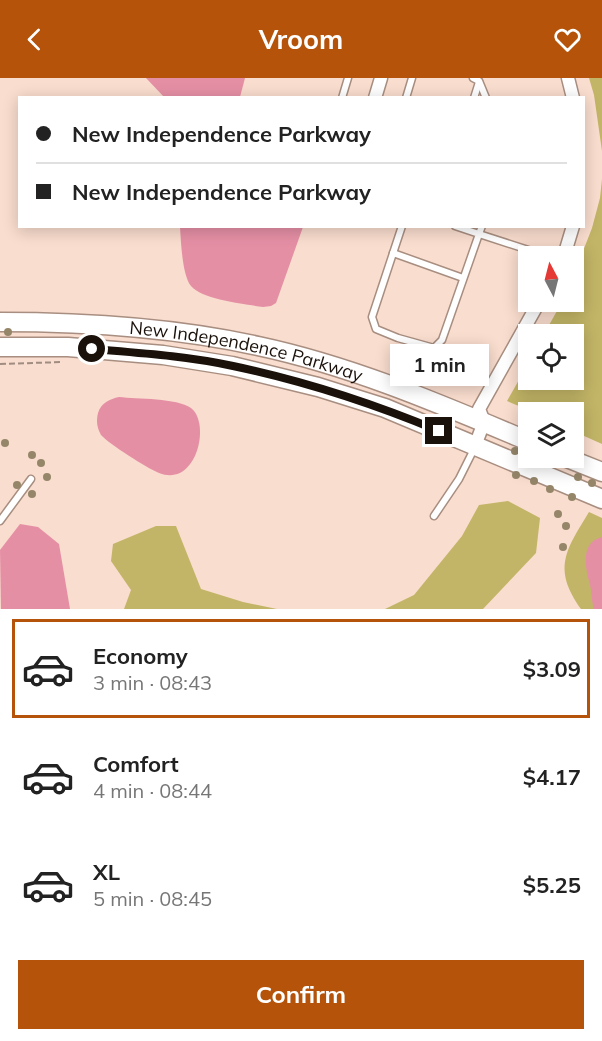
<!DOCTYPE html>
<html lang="en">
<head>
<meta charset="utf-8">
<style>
  :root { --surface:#fff; --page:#f2f2f2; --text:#222; --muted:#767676; --line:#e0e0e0; --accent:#b45309 }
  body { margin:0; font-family:Mulish,sans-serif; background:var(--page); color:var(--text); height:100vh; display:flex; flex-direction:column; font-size:22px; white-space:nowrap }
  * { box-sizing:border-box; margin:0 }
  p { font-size:20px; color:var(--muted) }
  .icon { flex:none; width:33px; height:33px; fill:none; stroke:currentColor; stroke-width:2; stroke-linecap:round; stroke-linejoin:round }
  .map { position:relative; height:531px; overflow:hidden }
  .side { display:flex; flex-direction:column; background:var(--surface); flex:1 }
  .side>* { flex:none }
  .top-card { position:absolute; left:18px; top:18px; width:567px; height:132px; border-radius:0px; box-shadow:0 3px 15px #0003; display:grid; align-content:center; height:132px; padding:0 18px; background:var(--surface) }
  .needle { width:39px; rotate:353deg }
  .buttons { position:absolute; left:518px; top:168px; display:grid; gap:12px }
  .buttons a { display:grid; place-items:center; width:66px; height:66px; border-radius:0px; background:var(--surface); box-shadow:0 3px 15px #0003; font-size:30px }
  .end { position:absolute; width:27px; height:27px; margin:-14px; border:8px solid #1a110b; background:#fff; box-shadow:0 0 0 3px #fff }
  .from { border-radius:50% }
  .bubble { position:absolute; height:42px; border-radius:0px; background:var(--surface); box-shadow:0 3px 15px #0003; font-size:20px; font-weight:700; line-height:42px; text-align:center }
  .top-card b { display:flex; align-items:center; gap:21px; height:57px; font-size:22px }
  .top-card b+b { border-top:2px solid var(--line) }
  .top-card i { width:15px; height:15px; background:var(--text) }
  ul { padding:10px 0 0; list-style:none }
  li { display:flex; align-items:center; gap:18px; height:99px; margin:0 12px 9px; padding:0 6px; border:3px solid transparent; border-radius:0px }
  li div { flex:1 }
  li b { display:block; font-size:22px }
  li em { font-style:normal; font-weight:700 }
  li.selected { border-color:var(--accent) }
  li>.icon { width:54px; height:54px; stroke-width:1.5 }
  .button { display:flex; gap:12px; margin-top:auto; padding:12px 18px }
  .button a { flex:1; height:69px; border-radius:0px; background:var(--accent); color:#fff; font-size:24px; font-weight:700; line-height:69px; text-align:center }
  header { display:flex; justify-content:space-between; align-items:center; height:78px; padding:0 18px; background:var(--accent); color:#fff; font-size:27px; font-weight:700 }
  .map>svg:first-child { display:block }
  .green { fill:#c2b567 }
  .water { fill:#e58fa5 }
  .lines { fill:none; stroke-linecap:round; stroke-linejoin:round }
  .lane-casing { stroke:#a88e80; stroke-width:9 }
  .street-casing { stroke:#a88e80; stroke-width:15 }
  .secondary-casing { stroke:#a88e80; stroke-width:21 }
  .path { stroke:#a08c81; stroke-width:2; stroke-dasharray:6 3; stroke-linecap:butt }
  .lane { stroke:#fff; stroke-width:6 }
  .street { stroke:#fff; stroke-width:12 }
  .secondary { stroke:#fff; stroke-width:18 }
  .tree { fill:#95866a }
  .route { stroke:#1a110b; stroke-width:8 }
  .labels { text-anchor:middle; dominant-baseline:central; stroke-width:5; stroke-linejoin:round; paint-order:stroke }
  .street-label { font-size:18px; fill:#1a110b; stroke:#f9ddce }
</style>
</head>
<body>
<header><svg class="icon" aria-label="back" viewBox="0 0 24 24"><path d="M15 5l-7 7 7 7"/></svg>Vroom<svg class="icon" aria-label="heart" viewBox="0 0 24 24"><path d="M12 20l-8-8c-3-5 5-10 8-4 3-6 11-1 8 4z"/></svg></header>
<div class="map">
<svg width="602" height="531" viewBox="0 0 602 531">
  <rect width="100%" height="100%" fill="#f9ddce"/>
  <g class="green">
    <polygon points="589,0 602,0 602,73 594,17"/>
    <polygon points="602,101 602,366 573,353 573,334 533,334 507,323 528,286 528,302 573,302 573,256 544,256 562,224 573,224 573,199 592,150 600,120"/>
    <polygon points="508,423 540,440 536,475 483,531 385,531 414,517 462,458 479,427"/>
    <path d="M589 434 602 440V531H581C552 490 566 472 589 434Z"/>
    <polygon points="156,448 176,448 201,511 243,524 277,531 124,531 131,512 111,483 113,466"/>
  </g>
  <g class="water">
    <polygon points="146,0 245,0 240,19 165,20"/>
    <path d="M180 149H303L276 225 271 228 263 229C245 226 203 222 191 208 182 197 181 163 180 149Z"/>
    <path d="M119 319C137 321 177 320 191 330 211 345 197 410 159 395 147 390 109 366 101 357 97 350 96 343 98 335 101 325 110 321 119 319Z"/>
    <polygon points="20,446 38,449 59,466 70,531 1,531 0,472"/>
    <path d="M602 459V531H594C591 522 592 512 589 503 585 487 581 464 602 459Z"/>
  </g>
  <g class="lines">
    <defs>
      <g id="lane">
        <polyline points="473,0 479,3 486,20"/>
        <polyline points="342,20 348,0"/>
        <polyline points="406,20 412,0"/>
        <polyline points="474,20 479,4"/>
        <polyline points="402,148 372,239 376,251 398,260 434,270 442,262 479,156 455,148"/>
        <polyline points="482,148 479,156 547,178"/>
        <polyline points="393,175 463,200"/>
        <polyline points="434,438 459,401 475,369"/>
        <polyline points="0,443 31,401"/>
      </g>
      <g id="street">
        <polyline points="568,0 573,20"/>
        <polyline points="375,20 381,0"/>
        <polyline points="564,178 573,148"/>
        <polyline points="475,368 484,344 479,331 539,224"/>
      </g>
      <g id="secondary">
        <path id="s1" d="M0 244C86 244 173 249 258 268 352 288 440 326 528 363"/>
        <polyline points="0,269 68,269 163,277 232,288 318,309 385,330 602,421"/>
        <polyline points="567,380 602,394"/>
      </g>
    </defs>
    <use href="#lane" class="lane-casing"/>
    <use href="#street" class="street-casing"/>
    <use href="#secondary" class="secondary-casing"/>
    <polyline class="path" points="0,286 63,284"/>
    <use href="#lane" class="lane"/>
    <use href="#street" class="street"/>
    <use href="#secondary" class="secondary"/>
  </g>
  <g class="tree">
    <circle cx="8" cy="254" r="4"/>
    <circle cx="5" cy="365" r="4"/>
    <circle cx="515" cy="373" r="4"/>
    <circle cx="32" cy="377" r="4"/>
    <circle cx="524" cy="377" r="4"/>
    <circle cx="41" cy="385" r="4"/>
    <circle cx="516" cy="397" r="4"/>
    <circle cx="47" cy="399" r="4"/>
    <circle cx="578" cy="399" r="4"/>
    <circle cx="534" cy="403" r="4"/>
    <circle cx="592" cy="405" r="4"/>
    <circle cx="17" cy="407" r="4"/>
    <circle cx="550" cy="411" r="4"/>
    <circle cx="32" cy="416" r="4"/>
    <circle cx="572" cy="419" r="4"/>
    <circle cx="558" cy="436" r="4"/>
    <circle cx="566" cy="448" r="4"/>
    <circle cx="563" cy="469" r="4"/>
  </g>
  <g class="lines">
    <path class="route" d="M92 271C139 275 187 278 233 288 304 303 372 325 439 353"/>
  </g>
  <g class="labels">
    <g class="street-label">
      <text stroke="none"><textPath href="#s1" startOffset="249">New Independence Parkway</textPath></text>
    </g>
  </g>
</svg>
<div class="buttons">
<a><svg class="needle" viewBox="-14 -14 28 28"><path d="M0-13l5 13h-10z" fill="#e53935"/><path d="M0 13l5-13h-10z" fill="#767676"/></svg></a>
<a><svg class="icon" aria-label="locate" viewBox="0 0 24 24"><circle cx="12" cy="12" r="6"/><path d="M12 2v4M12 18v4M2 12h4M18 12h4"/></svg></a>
<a><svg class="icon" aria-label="layers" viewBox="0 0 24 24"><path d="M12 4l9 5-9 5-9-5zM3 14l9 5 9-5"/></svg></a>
</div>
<i class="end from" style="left:92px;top:271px"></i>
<i class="end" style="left:439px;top:353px"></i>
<div class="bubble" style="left:390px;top:266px;width:99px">1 min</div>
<div class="top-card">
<b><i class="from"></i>New Independence Parkway</b>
<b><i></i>New Independence Parkway</b>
</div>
</div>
<section class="side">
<ul>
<li class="selected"><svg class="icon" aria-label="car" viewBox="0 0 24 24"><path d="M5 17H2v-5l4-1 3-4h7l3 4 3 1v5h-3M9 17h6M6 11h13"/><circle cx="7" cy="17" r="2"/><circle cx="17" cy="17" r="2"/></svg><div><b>Economy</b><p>3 min · 08:43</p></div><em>$3.09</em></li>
<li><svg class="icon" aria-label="car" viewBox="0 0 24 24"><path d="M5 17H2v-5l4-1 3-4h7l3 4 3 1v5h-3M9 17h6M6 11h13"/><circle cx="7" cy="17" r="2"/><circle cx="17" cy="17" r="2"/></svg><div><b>Comfort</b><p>4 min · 08:44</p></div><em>$4.17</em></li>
<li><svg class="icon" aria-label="car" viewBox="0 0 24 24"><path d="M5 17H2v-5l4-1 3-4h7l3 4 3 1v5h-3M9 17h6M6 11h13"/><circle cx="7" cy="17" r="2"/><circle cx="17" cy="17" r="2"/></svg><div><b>XL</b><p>5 min · 08:45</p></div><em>$5.25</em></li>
</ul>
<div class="button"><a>Confirm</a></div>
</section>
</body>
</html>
